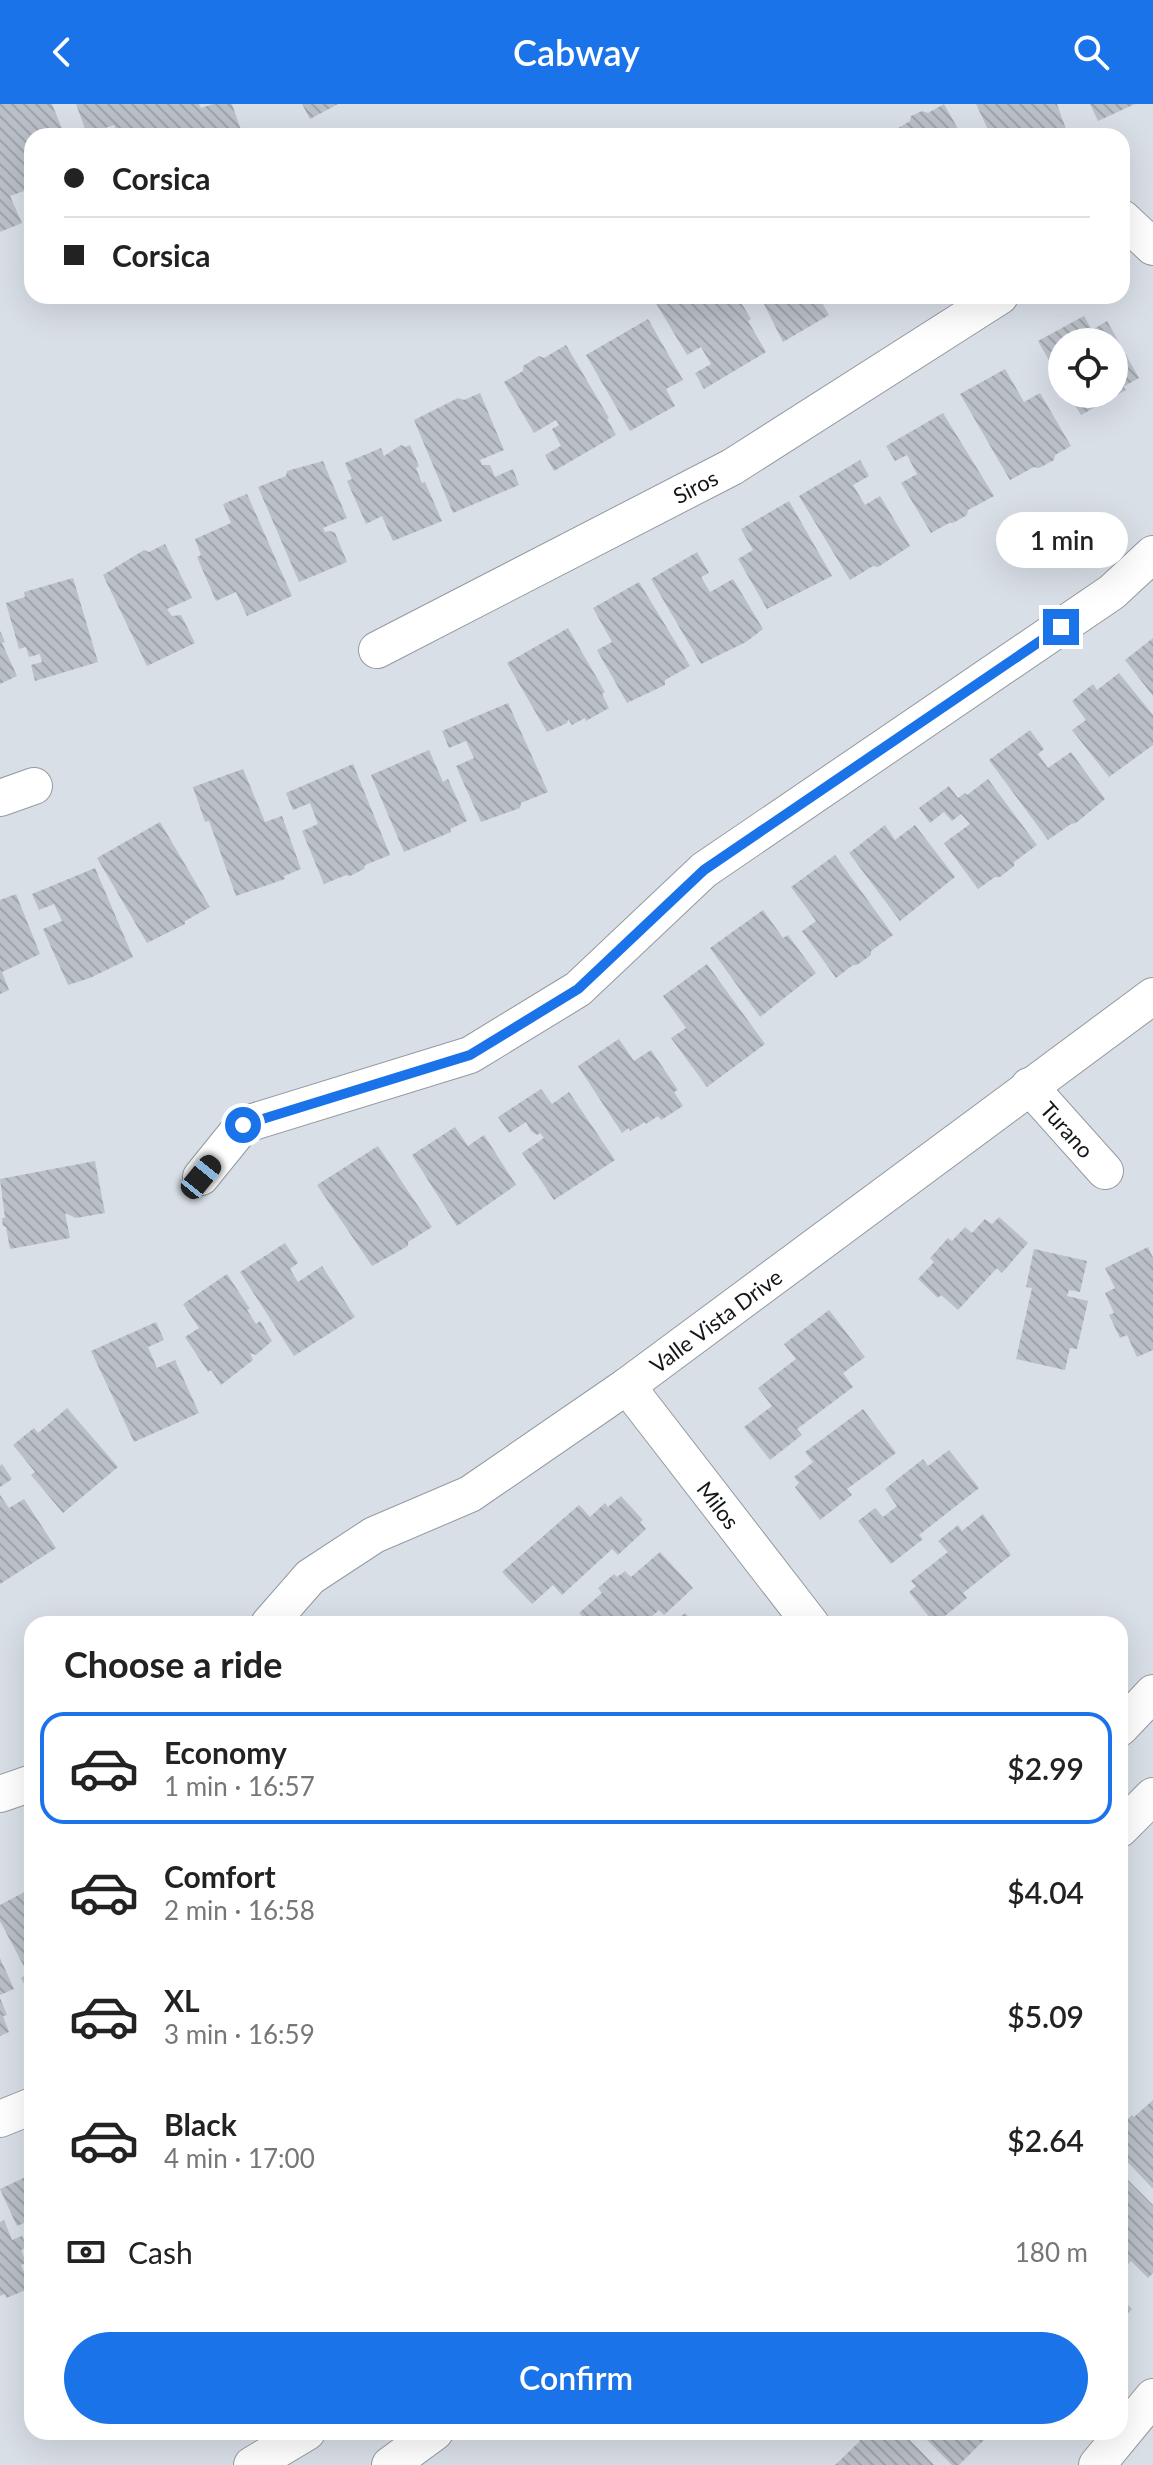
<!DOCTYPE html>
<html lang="en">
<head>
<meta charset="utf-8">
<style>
  :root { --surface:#fff; --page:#f2f2f2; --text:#222; --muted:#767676; --line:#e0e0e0; --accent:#1a73e8 }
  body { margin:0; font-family:Lato,sans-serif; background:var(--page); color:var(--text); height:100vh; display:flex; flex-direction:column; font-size:30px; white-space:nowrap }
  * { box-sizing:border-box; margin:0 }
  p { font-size:26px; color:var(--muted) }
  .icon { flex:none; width:44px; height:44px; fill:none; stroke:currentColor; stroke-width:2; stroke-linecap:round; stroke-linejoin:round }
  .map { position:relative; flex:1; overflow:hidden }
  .panel { position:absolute; left:24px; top:1512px; width:1104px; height:824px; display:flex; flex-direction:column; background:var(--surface); border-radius:24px; box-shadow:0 8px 32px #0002 }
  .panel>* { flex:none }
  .banner { position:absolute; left:24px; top:24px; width:1106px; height:176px; border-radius:24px; box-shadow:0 8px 32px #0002; display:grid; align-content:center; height:176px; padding:0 40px; background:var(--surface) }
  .fabs { position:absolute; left:1048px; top:224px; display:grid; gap:16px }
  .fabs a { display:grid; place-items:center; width:80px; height:80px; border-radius:50%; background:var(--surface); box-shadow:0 8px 32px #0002; font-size:40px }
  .end { position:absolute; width:36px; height:36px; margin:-18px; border:10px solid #1a73e8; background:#fff; box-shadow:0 0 0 4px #fff }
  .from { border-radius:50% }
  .bubble { position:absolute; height:56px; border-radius:28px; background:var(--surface); box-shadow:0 8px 32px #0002; font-size:26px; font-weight:600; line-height:56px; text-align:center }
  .car { position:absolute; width:24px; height:48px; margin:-24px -12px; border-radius:10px; box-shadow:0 0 6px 2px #0007; background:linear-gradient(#222 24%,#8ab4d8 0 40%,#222 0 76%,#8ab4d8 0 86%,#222 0) }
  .banner b { display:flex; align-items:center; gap:28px; height:76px; font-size:30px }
  .banner b+b { border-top:2px solid var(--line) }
  .banner i { width:20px; height:20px; background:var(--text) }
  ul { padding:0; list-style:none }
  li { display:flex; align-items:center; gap:24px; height:112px; margin:0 16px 12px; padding:0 24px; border:4px solid transparent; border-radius:24px }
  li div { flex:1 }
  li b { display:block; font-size:30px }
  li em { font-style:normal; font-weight:600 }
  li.current { border-color:var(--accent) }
  li>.icon { width:72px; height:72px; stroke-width:1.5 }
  h2 { padding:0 40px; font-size:36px; line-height:96px }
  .pay { display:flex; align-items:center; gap:20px; height:88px; padding:0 40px; font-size:30px }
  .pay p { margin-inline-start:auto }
  .cta { display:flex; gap:16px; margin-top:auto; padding:16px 40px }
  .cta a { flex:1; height:92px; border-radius:48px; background:var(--accent); color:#fff; font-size:32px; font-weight:600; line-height:92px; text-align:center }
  header { display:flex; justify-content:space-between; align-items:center; height:104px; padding:0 40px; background:var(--accent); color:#fff; font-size:36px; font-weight:600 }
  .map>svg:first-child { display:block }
  .building { fill:url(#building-back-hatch) }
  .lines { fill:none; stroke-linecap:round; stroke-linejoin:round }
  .minor-casing { stroke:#949aa2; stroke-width:38 }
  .minor { stroke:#fff; stroke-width:36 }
  .route { stroke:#1a73e8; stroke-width:10 }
  .labels { text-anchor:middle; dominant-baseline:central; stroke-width:8; stroke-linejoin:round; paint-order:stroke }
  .street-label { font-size:22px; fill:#141619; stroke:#d9dfe7 }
</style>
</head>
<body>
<header><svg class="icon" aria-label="back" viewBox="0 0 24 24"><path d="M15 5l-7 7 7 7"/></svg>Cabway<svg class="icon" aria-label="search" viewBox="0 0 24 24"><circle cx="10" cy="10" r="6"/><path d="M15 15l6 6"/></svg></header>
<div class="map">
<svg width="1153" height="2361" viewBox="0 0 1153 2361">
  <defs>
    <pattern id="building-back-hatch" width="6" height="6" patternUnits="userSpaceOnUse" patternTransform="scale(2)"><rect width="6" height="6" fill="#bac0c8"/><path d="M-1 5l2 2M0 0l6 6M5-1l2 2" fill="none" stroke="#9fa4ab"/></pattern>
  </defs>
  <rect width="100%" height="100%" fill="#d9dfe7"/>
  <g class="building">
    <polygon points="0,0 52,0 65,32 32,32 32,108 24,87 10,92 22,119 0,128"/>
    <polygon points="76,0 199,0 201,4 213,0 232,0 243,32 118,32 114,21 87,30"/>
    <polygon points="302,0 338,0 310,15"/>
    <polygon points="944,0 962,32 885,32 910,17 911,12 922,7 928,9"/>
    <polygon points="976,0 1057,0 1067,28 1058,32 991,32"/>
    <polygon points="1090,0 1135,0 1098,17"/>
    <polygon points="661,192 737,192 751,215 748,217 766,248 704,285 695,269 711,260 701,243 687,251 654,196"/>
    <polygon points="760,192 818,192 829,211 783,238"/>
    <polygon points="1084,212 1092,226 1107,217 1139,274 1123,283 1126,286 1081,311 1068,290 1114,290 1114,238 1062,238 1062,279 1038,237"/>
    <polygon points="648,215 683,276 666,285 675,302 630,327 586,251"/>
    <polygon points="566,241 609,314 607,315 616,331 554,367 545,351 561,342 552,325 559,321 556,316 534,329 504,278 523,267 523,262 539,252 544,254"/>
    <polygon points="1005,265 1024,298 1040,289 1071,342 1055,351 1054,356 1039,364 1034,363 1010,376 960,290"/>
    <polygon points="480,289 504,346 480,356 482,361 490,361 495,373 513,365 519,381 453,409 414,316 458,294 464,296"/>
    <polygon points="943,309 994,392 968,406 967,411 953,419 949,419 931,429 901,379 917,370 907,351 895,357 886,342"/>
    <polygon points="401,341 405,343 410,341 419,362 416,364 422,379 425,378 442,417 393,437 382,412 366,420 347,377 352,375 345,359 381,344 384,352"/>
    <polygon points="860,356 869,372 853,381 865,401 880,392 910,442 878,463 873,462 850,476 799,392"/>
    <polygon points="323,357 347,414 323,424 325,428 330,427 335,429 347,458 299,478 258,383 286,372 287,367"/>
    <polygon points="247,390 292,492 247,512 236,488 216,497 197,453 201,451 195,435 231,419 223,400"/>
    <polygon points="789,397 832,472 767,505 738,455 753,446 741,425"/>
    <polygon points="165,440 192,494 167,505 172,512 181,511 195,539 147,562 103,471 144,446 149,448"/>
    <polygon points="697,448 709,469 701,473 710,488 733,475 763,525 746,538 701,560 651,475"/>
    <polygon points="73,474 98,558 35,577 31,561 42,558 40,550 29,553 26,543 19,545 6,499 25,493 24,488"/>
    <polygon points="639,478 690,562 665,576 665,581 627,599 597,546 612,538 593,504"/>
    <polygon points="568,524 605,588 602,590 609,604 586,617 585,614 572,621 568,615 567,619 547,628 507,559"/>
    <polygon points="0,527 5,538 2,539 17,572 0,580"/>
    <polygon points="1153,534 1153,592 1125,556"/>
    <polygon points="1119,569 1153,611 1153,641 1109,673 1072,626 1086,616 1072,597 1093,580 1097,586"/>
    <polygon points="508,599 548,688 521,699 520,704 481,718 456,662 474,654 466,637 449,644 442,627"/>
    <polygon points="1030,626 1044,645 1038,650 1048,664 1071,648 1105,695 1076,719 1071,720 1048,736 989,656"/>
    <polygon points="429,646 443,678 448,675 467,717 450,725 451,728 404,748 371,671"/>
    <polygon points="353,660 390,751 365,761 364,765 350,772 346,771 324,780 302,727 318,720 310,699 293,706 286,689"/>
    <polygon points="243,665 265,718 282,712 301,765 284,772 285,775 236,792 209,717 205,718 193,683"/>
    <polygon points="988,675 1037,741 1014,758 1014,762 1000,773 995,773 978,785 944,739 970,720 961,710 952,717 944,708 930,719 919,704 949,682 958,694 965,689 967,691"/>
    <polygon points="160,718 210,803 185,817 185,820 147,839 97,754"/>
    <polygon points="885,721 895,736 915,721 955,773 900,817 849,749"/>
    <polygon points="835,751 893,831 871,847 871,851 857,861 853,861 836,874 802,827 816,817 791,783"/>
    <polygon points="95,764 133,853 90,874 68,881 43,825 62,817 54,800 39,806 32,790"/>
    <polygon points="16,790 40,850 2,868 9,886 0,890 0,796"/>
    <polygon points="763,806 783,834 788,831 816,869 760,913 710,844"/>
    <polygon points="707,860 765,940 707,983 671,934 686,924 663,892"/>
    <polygon points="619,935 634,957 651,946 678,986 674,988 683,1002 661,1016 658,1012 646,1020 645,1018 630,1027 629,1024 622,1029 578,962"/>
    <polygon points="541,985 552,1000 569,988 615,1056 554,1096 522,1049 544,1034 540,1029 537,1031 531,1027 526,1018 509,1029 498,1013"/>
    <polygon points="455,1023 468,1042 484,1031 516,1081 457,1122 412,1051"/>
    <polygon points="378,1042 432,1123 408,1138 408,1142 372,1162 317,1081"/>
    <polygon points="95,1057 105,1109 76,1114 65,1109 70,1134 10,1145 6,1123 3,1122 2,1114 5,1114 0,1075"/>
    <polygon points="999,1113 1028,1139 1002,1169 997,1164 958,1206 941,1191 938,1194 918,1175 934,1158 930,1154 948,1134 952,1137 965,1123 972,1129 985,1115 992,1120"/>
    <polygon points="285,1139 298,1159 290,1165 298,1178 322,1162 355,1213 294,1252 240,1168"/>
    <polygon points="1148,1143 1153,1154 1153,1246 1137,1253 1127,1231 1120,1234 1109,1211 1114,1209 1105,1189 1115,1184 1105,1164"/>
    <polygon points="1034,1145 1087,1157 1080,1188 1069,1186 1067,1192 1088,1197 1077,1245 1070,1244 1065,1266 1016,1255 1032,1184 1026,1183"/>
    <polygon points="227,1170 250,1205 247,1206 256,1220 260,1217 272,1237 256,1251 250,1249 253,1256 221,1281 211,1266 208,1268 185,1233 199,1224 183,1200"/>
    <polygon points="829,1206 865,1253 843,1269 853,1283 797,1325 802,1331 770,1356 744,1323 772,1302 758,1284 796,1255 784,1240"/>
    <polygon points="156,1218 164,1236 148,1243 157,1264 175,1256 199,1309 134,1338 91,1247"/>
    <polygon points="67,1304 118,1363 63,1409 31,1371 35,1368 13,1341 34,1324 38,1329"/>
    <polygon points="863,1305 896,1349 847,1385 852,1391 820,1416 795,1383 799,1379 794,1373 813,1358 805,1348"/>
    <polygon points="949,1346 979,1384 919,1431 923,1435 891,1460 858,1417 875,1404 883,1413 897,1402 885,1385 923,1355 928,1362"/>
    <polygon points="2,1360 12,1375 0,1383 0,1362"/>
    <polygon points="0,1391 9,1404 24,1395 56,1444 0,1480"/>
    <polygon points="621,1392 643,1416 640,1418 646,1425 618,1451 612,1445 562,1491 553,1481 532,1500 502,1468 579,1401 590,1413 605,1399 608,1403"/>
    <polygon points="983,1410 1011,1451 963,1489 967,1494 935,1520 909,1488 916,1482 911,1477 948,1448 938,1437 958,1421 962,1427"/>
    <polygon points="660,1448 693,1484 664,1511 659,1506 643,1520 574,1520 582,1512 579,1509 602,1489 598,1484 614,1470 617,1473 625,1467 631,1473"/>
    <polygon points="685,1509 695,1520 673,1520"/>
    <polygon points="32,1784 32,1895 21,1874 28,1870 0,1817 0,1801"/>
    <polygon points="0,1854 14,1885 0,1891"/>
    <polygon points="0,1894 7,1911 3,1912 9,1928 0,1932"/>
    <polygon points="1153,1996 1153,2085 1120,2050 1120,2022 1132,2011 1134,2013"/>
    <polygon points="1120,2068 1153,2101 1153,2169 1148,2174 1131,2157 1123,2165 1120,2161"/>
    <polygon points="32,2070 32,2138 24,2119 17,2122 0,2085"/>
    <polygon points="4,2116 12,2136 22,2132 27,2143 21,2146 26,2159 21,2161 31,2184 6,2194 5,2190 0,2192 0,2118"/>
    <polygon points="1120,2193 1132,2205 1120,2217"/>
    <polygon points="863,2328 902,2328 934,2361 835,2361 860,2337 857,2334"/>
    <polygon points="919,2328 992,2328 959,2361 952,2361"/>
  </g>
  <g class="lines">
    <defs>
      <g id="minor">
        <polyline points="1122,114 1153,143"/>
        <path id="s1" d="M377 546 732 363 1000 192"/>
        <polyline points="0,694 34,682"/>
        <path id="s2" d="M1029 982 1105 1067"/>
        <polyline points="201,1073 243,1021 470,951 578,885 704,766 1112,488 1153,450"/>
        <path id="s3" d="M627 1282 811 1520"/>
        <path id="s4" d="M269 1520 310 1473 374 1431 470 1390 627 1282 1153 892"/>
        <polyline points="1120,1624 1153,1589"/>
        <polyline points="0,1690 32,1679"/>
        <polyline points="1120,1725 1153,1692"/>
        <polyline points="0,2015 32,2002"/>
        <polyline points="252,2361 307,2328"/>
        <polyline points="390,2361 435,2328"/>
        <polyline points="1097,2361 1153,2293"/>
      </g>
    </defs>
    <use href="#minor" class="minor-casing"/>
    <use href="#minor" class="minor"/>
  </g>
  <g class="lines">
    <polyline class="route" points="243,1021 470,951 578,885 704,766 1061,523"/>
  </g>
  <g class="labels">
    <g class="street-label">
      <text stroke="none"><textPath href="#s1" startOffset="358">Siros</textPath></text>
      <text stroke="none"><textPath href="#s2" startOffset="58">Turano</textPath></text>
      <text stroke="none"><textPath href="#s4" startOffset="544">Valle Vista Drive</textPath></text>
      <text stroke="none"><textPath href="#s3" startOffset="150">Milos</textPath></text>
    </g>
  </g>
</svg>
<div class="fabs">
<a><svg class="icon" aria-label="locate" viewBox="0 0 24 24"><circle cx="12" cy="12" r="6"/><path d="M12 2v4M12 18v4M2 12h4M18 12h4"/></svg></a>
</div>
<i class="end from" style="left:243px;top:1021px"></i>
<i class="end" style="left:1061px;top:523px"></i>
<div class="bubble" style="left:996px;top:408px;width:132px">1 min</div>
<i class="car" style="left:201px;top:1073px;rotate:39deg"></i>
<div class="banner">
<b><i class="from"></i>Corsica</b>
<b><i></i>Corsica</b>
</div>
<section class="panel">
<h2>Choose a ride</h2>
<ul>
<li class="current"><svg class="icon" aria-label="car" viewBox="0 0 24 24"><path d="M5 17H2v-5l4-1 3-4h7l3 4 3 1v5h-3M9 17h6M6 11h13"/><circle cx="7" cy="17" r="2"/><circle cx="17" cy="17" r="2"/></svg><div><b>Economy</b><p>1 min · 16:57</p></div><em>$2.99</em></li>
<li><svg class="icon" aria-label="car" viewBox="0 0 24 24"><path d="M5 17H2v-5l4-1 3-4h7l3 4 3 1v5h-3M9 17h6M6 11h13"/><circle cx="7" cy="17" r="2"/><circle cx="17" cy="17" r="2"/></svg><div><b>Comfort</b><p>2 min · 16:58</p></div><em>$4.04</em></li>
<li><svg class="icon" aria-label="car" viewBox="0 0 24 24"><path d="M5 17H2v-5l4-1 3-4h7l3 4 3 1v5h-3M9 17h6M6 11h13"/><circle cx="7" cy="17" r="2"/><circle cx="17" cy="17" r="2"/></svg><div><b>XL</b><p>3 min · 16:59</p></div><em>$5.09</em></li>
<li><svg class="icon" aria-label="car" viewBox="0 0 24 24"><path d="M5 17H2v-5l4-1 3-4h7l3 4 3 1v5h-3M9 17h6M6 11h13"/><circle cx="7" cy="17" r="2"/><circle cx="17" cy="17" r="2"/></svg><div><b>Black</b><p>4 min · 17:00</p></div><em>$2.64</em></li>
</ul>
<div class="pay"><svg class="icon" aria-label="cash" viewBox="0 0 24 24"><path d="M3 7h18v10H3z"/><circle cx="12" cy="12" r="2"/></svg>Cash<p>180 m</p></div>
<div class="cta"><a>Confirm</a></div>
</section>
</div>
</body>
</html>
